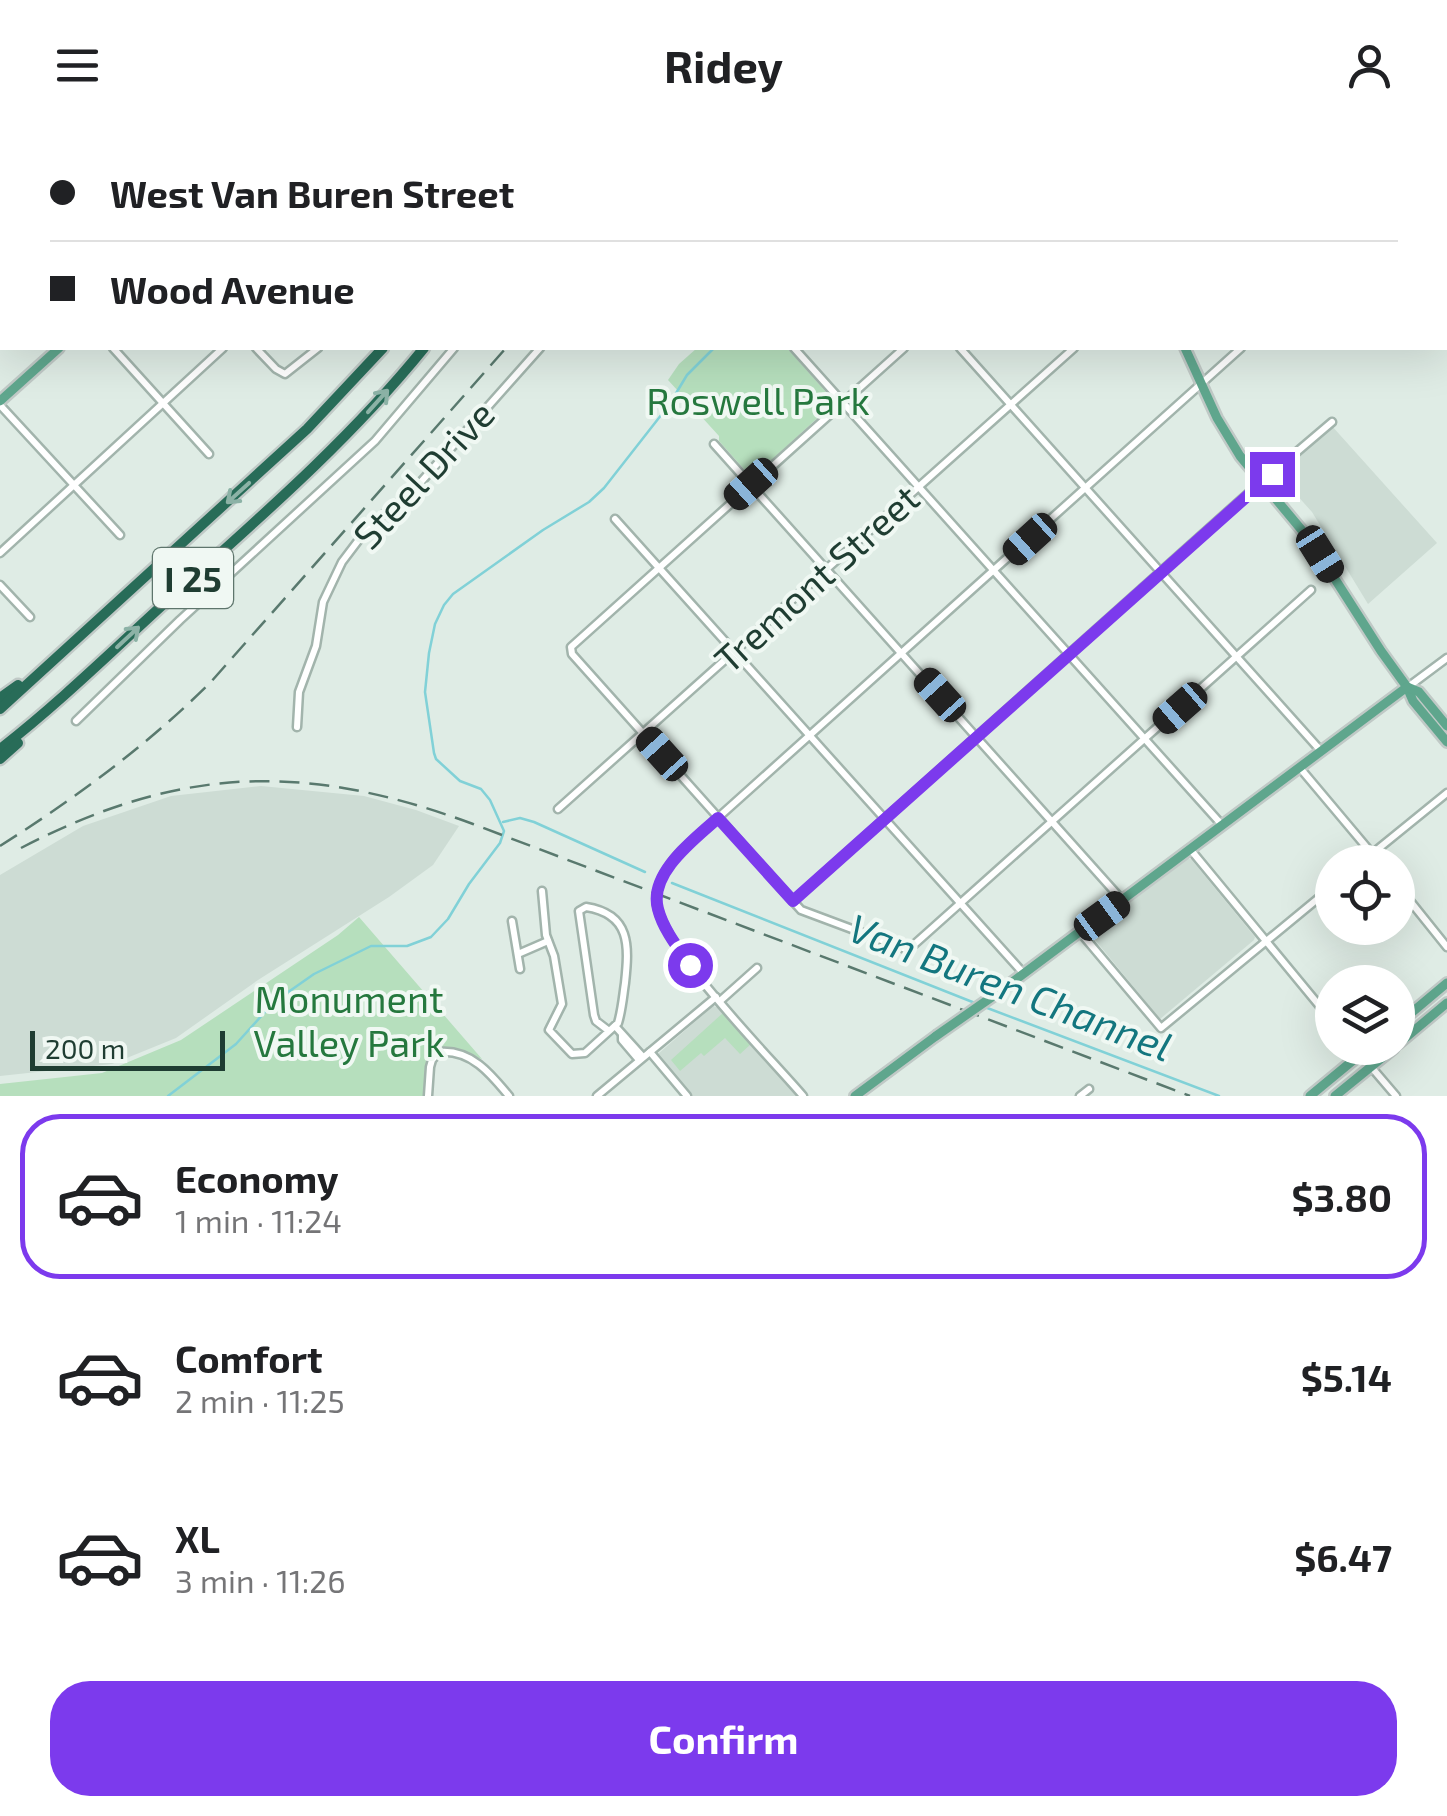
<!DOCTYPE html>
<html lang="en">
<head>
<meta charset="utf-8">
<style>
  :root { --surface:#fff; --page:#f6f6f6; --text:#202124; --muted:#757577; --line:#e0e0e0; --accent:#7c3aed }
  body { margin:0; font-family:"Exo 2",sans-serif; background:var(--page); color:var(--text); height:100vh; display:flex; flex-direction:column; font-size:38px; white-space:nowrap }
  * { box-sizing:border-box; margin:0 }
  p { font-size:32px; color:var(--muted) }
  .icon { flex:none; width:55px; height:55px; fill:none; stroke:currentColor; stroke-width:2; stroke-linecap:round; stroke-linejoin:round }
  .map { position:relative; height:966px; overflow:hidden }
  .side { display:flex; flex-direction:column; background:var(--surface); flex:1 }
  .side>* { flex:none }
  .hud { position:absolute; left:0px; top:0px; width:1448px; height:220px; box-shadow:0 10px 40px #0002; display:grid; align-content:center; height:220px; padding:0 50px; background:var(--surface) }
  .fabs { position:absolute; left:1315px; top:715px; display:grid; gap:20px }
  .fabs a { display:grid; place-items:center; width:100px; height:100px; border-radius:50%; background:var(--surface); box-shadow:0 10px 40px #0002; font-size:50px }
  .scale { position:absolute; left:30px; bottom:25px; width:195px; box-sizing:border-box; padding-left:10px; border:5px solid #1f3d32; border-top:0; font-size:28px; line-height:35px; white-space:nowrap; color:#1f3d32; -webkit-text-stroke:8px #f0f8f3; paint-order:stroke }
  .end { position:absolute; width:45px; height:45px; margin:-22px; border:12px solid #7c3aed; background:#fff; box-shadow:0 0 0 5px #fff }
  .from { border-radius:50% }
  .car { position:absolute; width:30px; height:60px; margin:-30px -15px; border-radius:12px; box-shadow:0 0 8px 2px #0007; background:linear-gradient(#222 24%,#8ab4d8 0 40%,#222 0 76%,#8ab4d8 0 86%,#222 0) }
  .hud b { display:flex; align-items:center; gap:35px; height:95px; font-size:38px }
  .hud b+b { border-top:2px solid var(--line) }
  .hud i { width:25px; height:25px; background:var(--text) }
  ul { padding:18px 0 0; list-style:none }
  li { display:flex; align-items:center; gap:30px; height:165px; margin:0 20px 15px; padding:0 30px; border:5px solid transparent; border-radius:40px }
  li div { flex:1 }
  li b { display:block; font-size:38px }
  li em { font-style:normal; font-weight:700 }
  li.active { border-color:var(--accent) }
  li>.icon { width:90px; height:90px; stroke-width:1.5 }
  .button { display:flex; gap:20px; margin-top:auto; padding:20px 50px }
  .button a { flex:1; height:115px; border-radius:40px; background:var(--accent); color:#fff; font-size:40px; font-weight:700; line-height:115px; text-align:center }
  header { display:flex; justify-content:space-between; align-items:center; height:130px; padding:0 50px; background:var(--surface); font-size:45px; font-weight:700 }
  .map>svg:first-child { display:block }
  .built { fill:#cddcd4 }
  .green { fill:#b6dfbd }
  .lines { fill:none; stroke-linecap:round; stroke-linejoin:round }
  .stream { stroke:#81d1d7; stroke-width:2.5 }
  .minor-casing { stroke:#a2b4ac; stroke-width:11 }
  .major-casing { stroke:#c0c9c6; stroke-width:14 }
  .highway-casing { stroke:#c0c9c6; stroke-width:15 }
  .minor { stroke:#fff; stroke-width:6 }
  .major { stroke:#5fa68d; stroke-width:9 }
  .highway { stroke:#286c58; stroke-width:10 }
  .rail { stroke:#59796e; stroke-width:2.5; stroke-dasharray:20 10; stroke-linecap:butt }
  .major-bridge-casing { stroke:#c0c9c6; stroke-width:14; stroke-linecap:butt }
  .major-bridge { stroke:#5fa68d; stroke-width:9 }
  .oneway { stroke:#8cb2a6 }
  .route { stroke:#7c3aed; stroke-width:12 }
  .labels { text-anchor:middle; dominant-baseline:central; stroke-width:8; stroke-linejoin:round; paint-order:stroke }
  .shield { fill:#f0f8f3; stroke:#5e756c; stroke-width:2.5 }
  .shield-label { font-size:35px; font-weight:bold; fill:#1f3d32 }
  .park-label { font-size:38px; fill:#25783e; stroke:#f0f8f3 }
  .street-label { font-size:38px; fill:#1f3d32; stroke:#f0f8f3 }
  .water-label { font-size:40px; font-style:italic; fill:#13767f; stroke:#f0f8f3 }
</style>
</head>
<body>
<header><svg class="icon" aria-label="menu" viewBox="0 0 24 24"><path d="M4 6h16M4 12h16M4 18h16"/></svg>Ridey<svg class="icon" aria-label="person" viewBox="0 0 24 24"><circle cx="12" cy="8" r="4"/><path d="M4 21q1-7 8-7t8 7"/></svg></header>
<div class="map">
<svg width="1447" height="966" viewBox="0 0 1447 966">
  <rect width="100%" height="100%" fill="#dfece5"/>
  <g class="built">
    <polygon points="1331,295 1437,413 1368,474 1312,382 1278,344"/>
    <polygon points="261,656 364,666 416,680 459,696 433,735 389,767 258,850 176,908 112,934 0,946 0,745 83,696 171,666"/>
    <polygon points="1188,729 1191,729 1255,807 1254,810 1160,889 1091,805 1091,802"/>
    <polygon points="713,876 723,879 799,966 691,966 658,924"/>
  </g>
  <g class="green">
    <polygon points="697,218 787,218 835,272 754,346 750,346 719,311 719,306 668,250 679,234"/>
    <polygon points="359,787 482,929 445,917 432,921 426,936 426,966 0,966 0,954 102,943 181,910 338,805"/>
    <polygon points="724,882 751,914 740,924 725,908 704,926 701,923 680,941 671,930"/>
  </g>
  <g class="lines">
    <g class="stream">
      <polyline points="991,2 995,0"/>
      <polyline points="503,692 520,688 534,692 645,742"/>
      <polyline points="672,753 975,873"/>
      <polyline points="982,876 1219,966"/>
      <polyline points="168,966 236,914 274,872 314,844 371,816 407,816 431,807 448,789 469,754 500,713 504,701 490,670 481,659 460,651 436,629 434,623 425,562 429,523 435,494 444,475 453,464 543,400 589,372 604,358 669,275 687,245 714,218"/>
    </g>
    <defs>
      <g id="minor">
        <polyline points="191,0 192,2"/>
        <polyline points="385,0 387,2"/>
        <polyline points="1320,0 1322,2"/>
        <polyline points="650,2 652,0"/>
        <polyline points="899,2 902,0"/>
        <polyline points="1445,36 1447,34"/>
        <polyline points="1445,73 1447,76"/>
        <polyline points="0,94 2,97"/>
        <polyline points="0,116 2,114"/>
        <polyline points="113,218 209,324"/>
        <polyline points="256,218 276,239 285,244 318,218"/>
        <polyline points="794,218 1222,695"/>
        <polyline points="904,218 571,517 572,524 801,780 908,820 1311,460"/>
        <polyline points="960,218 1321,621"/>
        <polyline points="0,275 120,405"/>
        <polyline points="714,314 1122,770"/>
        <polyline points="615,389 1024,844"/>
        <polyline points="0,423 223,218"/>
        <polyline points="0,455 30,487"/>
        <polyline points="1408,557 1447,528"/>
        <polyline points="76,591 180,490 375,311 454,218"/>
        <polyline points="297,597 299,562 316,516 323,472 342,432 370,395 412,362 540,218"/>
        <polyline points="1300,638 1379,732"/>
        <polyline points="558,679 1074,218"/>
        <polyline points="1190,719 1332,891"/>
        <polyline points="1362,732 1447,663"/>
        <polyline points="1398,756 1447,817"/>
        <path d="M542 761 546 805 554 826 562 874 549 900 572 924 585 923 618 893C622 880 623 866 625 853 629 816 631 784 586 777L579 781 594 885 596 891 609 901"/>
        <polyline points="793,771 1252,360 1332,292"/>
        <polyline points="512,791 520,839"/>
        <polyline points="1080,802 1161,898 1332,757"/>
        <polyline points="518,824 548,811"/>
        <polyline points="720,871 757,838"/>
        <polyline points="615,896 643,927"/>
        <polyline points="622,905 622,910 639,930"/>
        <polyline points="1355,918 1396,966"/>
        <polyline points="650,922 687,966"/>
        <path d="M428 966 430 937 432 930 439 922C471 919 491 944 509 966"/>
        <polyline points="597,966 716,867"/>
        <path d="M803 966C769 926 665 822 657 775 654 755 669 734 682 720L1241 218"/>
        <polyline points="1080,966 1089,959"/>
      </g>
      <g id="major">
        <polyline points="1133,0 1134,2"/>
        <polyline points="358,2 361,0"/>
        <polyline points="1185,218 1217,288 1240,326 1310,410 1381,521 1407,557 1413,571 1447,612"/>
        <polyline points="0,271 59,218"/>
        <polyline points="1407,557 1419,562 1447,596"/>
        <polyline points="999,862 1407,557"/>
        <polyline points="1398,894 1447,853"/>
        <polyline points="1398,914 1447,873"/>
        <polyline points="855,966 936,906"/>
        <polyline points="1310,966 1368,918"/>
        <polyline points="1335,966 1394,918"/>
      </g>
      <g id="highway">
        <polyline points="540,2 541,0"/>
        <polyline points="554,2 556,0"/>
        <polyline points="595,2 597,0"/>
        <polyline points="607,2 609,0"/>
        <polyline points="0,568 18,555"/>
        <polyline points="0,579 307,299 383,218"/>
        <path d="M0 619C63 570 119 514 178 461 264 384 351 308 424 218"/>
        <polyline points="0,629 18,613"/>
      </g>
    </defs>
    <use href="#minor" class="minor-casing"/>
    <use href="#major" class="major-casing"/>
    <use href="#highway" class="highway-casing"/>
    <use href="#minor" class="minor"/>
    <use href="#major" class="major"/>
    <use href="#highway" class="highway"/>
    <g class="rail">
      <polyline points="696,2 699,0"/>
      <path d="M0 716C77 667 145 617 210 553L506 218"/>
      <path d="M21 718C181 635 305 632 473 694L1190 966"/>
    </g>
    <defs>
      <polyline id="major-bridge" points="936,906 999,862"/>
    </defs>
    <use href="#major-bridge" class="major-bridge-casing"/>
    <use href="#major-bridge" class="major-bridge"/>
  </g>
  <defs><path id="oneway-shaft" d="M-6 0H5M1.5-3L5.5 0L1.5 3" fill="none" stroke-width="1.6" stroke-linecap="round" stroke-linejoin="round" transform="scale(2.5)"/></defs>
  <g class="oneway">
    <use href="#oneway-shaft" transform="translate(378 271) rotate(-48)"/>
    <use href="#oneway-shaft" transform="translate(238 363) rotate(138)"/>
    <use href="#oneway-shaft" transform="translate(128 507) rotate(-43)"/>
  </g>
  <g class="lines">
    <path class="route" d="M690 835C678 818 663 799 658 779 648 743 696 708 718 688L793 771 1272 344"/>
  </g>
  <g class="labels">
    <rect class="shield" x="153" y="418" width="80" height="60" rx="8"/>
    <g class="shield-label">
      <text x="193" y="448">I 25</text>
    </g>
    <g class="park-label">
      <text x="758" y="270">Roswell Park</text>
      <text x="349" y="868">Monument<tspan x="349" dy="44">Valley Park</tspan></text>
    </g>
    <g class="street-label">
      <text transform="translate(423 344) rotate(-47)">Steel Drive</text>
      <text transform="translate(816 448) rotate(-42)">Tremont Street</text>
    </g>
    <g class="water-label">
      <text transform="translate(1011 856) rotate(21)">Van Buren Channel</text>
    </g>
  </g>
</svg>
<div class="fabs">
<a><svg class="icon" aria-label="locate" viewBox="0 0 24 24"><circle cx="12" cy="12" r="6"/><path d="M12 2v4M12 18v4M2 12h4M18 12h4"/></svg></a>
<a><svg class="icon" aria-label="layers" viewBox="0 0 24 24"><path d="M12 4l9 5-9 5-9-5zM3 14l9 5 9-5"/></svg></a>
</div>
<div class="scale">200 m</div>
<i class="end from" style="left:690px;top:835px"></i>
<i class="end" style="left:1272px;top:344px"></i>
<i class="car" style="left:751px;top:354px;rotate:228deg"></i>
<i class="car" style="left:1030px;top:409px;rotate:228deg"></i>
<i class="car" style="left:1320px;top:424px;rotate:148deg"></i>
<i class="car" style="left:940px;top:565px;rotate:318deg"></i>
<i class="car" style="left:1180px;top:578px;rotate:229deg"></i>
<i class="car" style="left:662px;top:624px;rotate:318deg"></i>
<i class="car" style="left:1102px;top:786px;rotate:54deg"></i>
<div class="hud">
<b><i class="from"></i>West Van Buren Street</b>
<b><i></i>Wood Avenue</b>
</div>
</div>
<section class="side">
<ul>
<li class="active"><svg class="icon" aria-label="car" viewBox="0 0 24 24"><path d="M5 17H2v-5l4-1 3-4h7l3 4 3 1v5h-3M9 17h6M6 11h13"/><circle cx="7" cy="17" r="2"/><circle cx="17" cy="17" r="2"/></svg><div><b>Economy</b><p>1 min · 11:24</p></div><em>$3.80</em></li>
<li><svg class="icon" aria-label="car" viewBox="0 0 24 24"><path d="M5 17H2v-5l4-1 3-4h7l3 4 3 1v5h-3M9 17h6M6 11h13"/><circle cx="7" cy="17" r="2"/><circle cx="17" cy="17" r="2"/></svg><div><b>Comfort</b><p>2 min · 11:25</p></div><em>$5.14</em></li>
<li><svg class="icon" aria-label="car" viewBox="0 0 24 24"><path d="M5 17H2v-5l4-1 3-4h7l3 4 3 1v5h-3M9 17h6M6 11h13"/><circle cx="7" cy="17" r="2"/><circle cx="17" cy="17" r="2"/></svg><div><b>XL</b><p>3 min · 11:26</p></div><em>$6.47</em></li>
</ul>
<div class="button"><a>Confirm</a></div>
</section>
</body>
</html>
